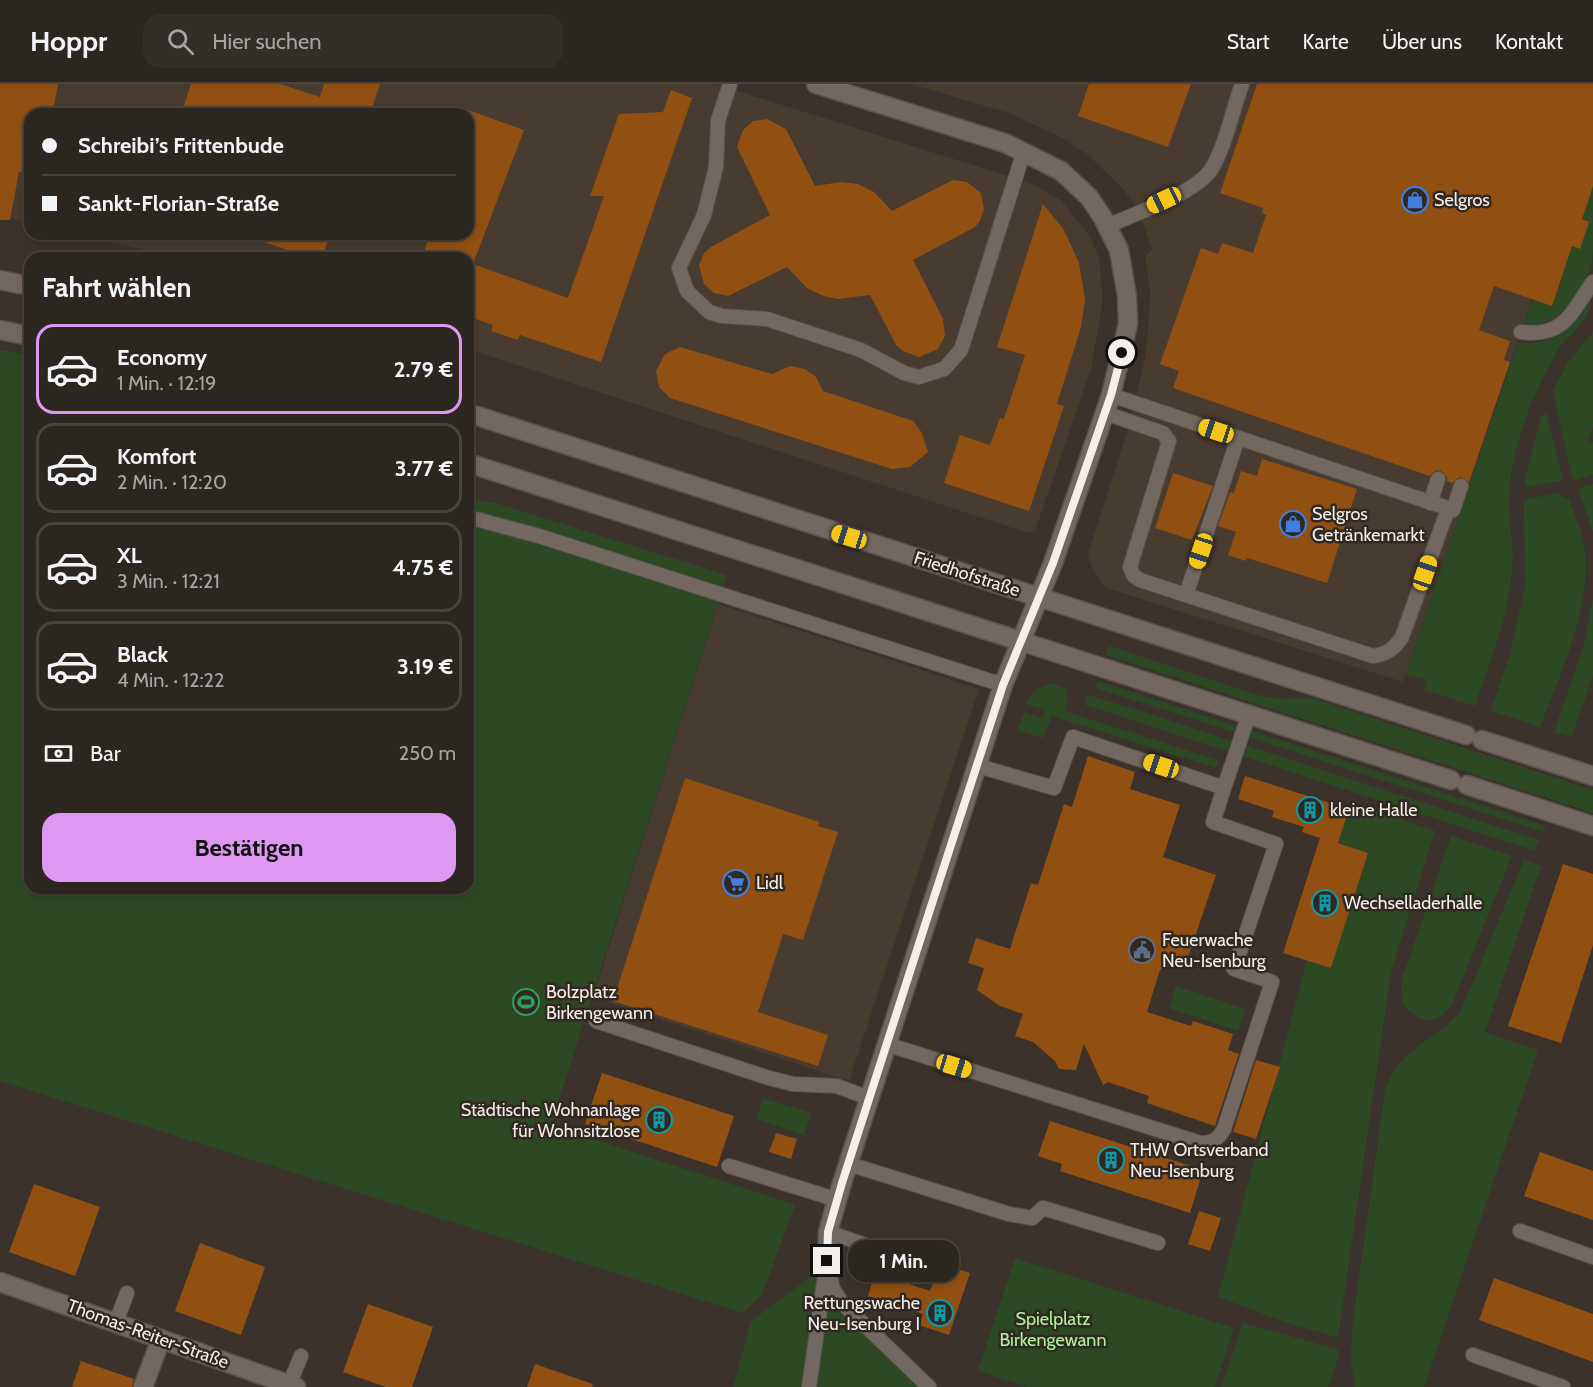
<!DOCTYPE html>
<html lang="de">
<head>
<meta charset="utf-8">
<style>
  :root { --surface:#2c2620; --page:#342e29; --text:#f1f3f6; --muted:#a6a5a5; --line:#48433e; --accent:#de98f2 }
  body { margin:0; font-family:Cabin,sans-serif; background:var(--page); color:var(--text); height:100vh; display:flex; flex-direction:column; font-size:22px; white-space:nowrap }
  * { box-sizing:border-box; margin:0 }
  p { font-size:20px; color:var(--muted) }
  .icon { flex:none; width:33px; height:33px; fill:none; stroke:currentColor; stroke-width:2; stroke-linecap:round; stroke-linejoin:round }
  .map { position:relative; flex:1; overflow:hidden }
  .details { position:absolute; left:24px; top:168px; width:450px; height:642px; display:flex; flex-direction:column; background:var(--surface); border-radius:18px; box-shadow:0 3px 9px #0003,0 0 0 2px var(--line) }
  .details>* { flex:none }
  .banner { position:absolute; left:24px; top:24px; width:450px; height:132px; border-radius:18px; box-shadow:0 3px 9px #0003,0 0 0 2px var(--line); display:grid; align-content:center; height:132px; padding:0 18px; background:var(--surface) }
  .end { position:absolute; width:27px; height:27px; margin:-14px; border:8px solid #f5efeb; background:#111; box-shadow:0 0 0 3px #111 }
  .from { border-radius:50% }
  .bubble { position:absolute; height:42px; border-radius:18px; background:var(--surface); box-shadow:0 3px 9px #0003,0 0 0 2px var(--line); font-size:20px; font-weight:700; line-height:42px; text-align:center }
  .car { position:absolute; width:18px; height:36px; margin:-18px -9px; border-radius:8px; box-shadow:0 0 4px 2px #0007; background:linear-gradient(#f5c518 24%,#345 0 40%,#f5c518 0 76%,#345 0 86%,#f5c518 0) }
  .banner b { display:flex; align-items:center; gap:21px; height:57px; font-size:22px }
  .banner b+b { border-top:2px solid var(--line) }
  .banner i { width:15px; height:15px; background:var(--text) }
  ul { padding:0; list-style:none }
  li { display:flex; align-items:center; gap:18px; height:90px; margin:0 12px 9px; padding:0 6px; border:3px solid var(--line); border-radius:18px }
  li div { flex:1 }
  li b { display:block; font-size:22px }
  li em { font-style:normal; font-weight:700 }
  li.selected { border-color:var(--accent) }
  li>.icon { width:54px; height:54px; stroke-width:1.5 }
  h2 { padding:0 18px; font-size:27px; line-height:72px }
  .pay { display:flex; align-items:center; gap:15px; height:66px; padding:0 18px; font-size:22px }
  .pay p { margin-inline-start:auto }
  .primary-button { display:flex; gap:12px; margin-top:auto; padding:12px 18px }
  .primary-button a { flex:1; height:69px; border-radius:18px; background:var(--accent); color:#111; font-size:24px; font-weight:700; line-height:69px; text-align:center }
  header { display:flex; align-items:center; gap:36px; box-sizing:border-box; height:84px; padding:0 30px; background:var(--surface); border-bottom:2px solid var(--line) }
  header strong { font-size:28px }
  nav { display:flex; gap:33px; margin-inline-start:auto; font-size:21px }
  .search { width:420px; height:54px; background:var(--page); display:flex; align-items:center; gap:15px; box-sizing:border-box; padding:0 21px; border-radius:18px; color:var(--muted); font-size:22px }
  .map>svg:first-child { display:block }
  .built { fill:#483b2f }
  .green { fill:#2c4924 }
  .building { fill:#915012 }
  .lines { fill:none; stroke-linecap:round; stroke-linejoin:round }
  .lane-casing { stroke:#59514b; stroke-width:16 }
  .street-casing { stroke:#59514b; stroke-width:21 }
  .secondary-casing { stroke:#59514b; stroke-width:21 }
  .lane { stroke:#726860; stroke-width:14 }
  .street { stroke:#726860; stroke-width:18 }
  .secondary { stroke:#726860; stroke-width:18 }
  .route { stroke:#f5efeb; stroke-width:8 }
  .labels { text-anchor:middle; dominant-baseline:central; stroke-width:5; stroke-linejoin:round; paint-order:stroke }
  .poi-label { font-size:18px; fill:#f5efeb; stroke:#312821; text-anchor:start }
  .street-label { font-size:18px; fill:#f5efeb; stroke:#312821 }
  .park-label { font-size:18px; fill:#abf498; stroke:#312821 }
</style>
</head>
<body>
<header>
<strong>Hoppr</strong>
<div class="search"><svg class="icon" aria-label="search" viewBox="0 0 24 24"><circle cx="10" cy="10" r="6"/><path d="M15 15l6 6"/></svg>Hier suchen</div>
<nav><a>Start</a><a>Karte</a><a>Über uns</a><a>Kontakt</a></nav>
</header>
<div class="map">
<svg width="1593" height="1303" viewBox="0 0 1593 1303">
  <rect width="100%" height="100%" fill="#3b322b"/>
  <g class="built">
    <polygon points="0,0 716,0 1033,100 1062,117 1091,154 1099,175 1103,216 1091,285 1035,447 1025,448 468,265 468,174 179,174 77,150 468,150 468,30 30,30 30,139 0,132"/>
    <polygon points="911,0 1593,0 1589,138 1580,165 1572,163 1552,222 1532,215 1403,598 1110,505 1101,499 1090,480 1088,470 1128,345 1145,274 1149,235 1150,206 1145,172 1152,166 1143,139 1134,120 1124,106 1087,70 1064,55 1012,30"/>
    <polygon points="718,520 979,605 849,997 593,913"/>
  </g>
  <g class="green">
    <path d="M1593 102C1593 123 1593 146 1593 167 1590 203 1564 245 1524 239L1533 215 1553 221 1572 162 1580 165 1589 138 1582 135Z"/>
    <path d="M1590 215C1593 238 1564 252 1555 271 1546 289 1535 309 1528 328 1518 355 1510 385 1509 413 1508 438 1515 462 1512 486 1508 535 1490 577 1475 622L1424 606 1427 596 1405 590 1518 259C1552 262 1576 245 1590 215Z"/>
    <polygon points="1593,248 1593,342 1588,357 1593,359 1593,391 1577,396 1572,394 1553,307 1568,278"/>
    <polygon points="0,266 30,272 30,804 468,804 468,414 495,419 727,491 551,1041 795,1121 762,1211 743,1229 0,997"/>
    <polygon points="1546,328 1563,394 1561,397 1527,403 1524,400 1541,333"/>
    <polygon points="1593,400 1593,448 1579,408 1583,403"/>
    <path d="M1557 409 1570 417C1575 431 1581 446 1584 461 1593 522 1561 588 1540 643L1491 627 1510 570 1525 503 1524 416Z"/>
    <polygon points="1593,513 1593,591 1572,653 1554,648 1584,561"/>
    <polygon points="1109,562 1258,611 1281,615 1312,614 1593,706 1593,729 1106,571"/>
    <polygon points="1098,597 1546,742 1543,748 1096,604"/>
    <polygon points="1052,599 1066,605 1068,616 1064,627 1218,676 1216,684 1052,632 1043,654 1018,646 1024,628 1043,634 1045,626 1026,620 1032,609 1036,608 1034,606"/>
    <polygon points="1087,610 1539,756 1535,767 1085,621"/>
    <polygon points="1351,719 1435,747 1391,888 1338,1254 1282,1237 1218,1213 1307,876 1331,884 1368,769 1338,759"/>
    <path d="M1451 752 1512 772 1454 916C1439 943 1420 942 1402 919L1401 898Z"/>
    <path d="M1524 776 1541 782 1485 948 1538 966 1424 1303H1355L1351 1279 1352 1244 1385 1006C1403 958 1437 959 1461 926Z"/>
    <polygon points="1176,902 1245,925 1238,947 1169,924"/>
    <polygon points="763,1014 811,1029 804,1051 756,1035"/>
    <polygon points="1015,1174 1234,1244 1215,1303 1027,1303 978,1287"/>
    <polygon points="817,1188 821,1188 834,1220 919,1303 733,1303 751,1237"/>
    <polygon points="1243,1239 1337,1265 1339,1271 1328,1303 1221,1303"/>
  </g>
  <g class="building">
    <polygon points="0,0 58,0 52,30 30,30 30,90 19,88 10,136 0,136"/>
    <polygon points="191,0 280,0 320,13 324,0 380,0 370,30 181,30"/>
    <polygon points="1089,0 1191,0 1168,63 1078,32"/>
    <polygon points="1257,0 1593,0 1593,102 1582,135 1589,138 1580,165 1572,162 1552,222 1494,202 1479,246 1510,257 1504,276 1510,278 1469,398 1460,393 1452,399 1447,397 1447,393 1441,387 1436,386 1430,392 1173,304 1179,287 1160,280 1201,164 1218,170 1222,159 1253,169 1266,131 1262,129 1263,124 1220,109"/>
    <polygon points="671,6 692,14 601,278 520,251 518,256 491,247 493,241 468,232 468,174 422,174 430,150 468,150 468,26 524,46 473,180 568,214 604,112 590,112 619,30 663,28"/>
    <polygon points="767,35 786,45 815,102 841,98 858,100 874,108 892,127 953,96 967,98 981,109 984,124 980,137 975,143 913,176 943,235 945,252 938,265 919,273 903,267 896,261 870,211 838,215 824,212 808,205 787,183 728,212 714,209 704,200 699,181 704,169 711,163 770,131 737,63 743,46 753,37"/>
    <polygon points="1043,120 1064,146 1079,179 1085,215 1081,243 1057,320 1064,322 1029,427 944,399 960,351 990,361 1000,334 1004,335 1025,271 997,263"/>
    <polygon points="253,150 330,150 322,174 312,174 252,154"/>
    <polygon points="680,263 772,290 790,282 805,285 816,293 823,307 913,337 922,349 928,368 910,383 892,385 670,314 659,303 656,287 665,270"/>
    <polygon points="1262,375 1357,405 1327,499 1247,474 1246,477 1228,471 1236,448 1218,442 1230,408 1234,409 1241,387 1257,392"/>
    <polygon points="1173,389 1213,402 1192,456 1155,444"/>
    <polygon points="1088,672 1135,688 1130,705 1180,721 1163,773 1216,791 1187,876 1160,886 1147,928 1191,942 1193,937 1233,950 1228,966 1239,970 1215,1042 1147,1019 1149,1012 1108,998 1103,1001 1084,960 1076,986 1059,985 1055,977 1033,958 1015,952 1023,930 1000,922 977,906 984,884 968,879 976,854 1010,865 1031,799 1038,801 1064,720 1072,723"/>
    <polygon points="1245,692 1349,725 1338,759 1368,769 1331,884 1283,869 1320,754 1302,748 1304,743 1272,733 1274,727 1238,715"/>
    <polygon points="685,694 819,738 818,742 838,748 803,856 783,850 758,928 828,951 818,982 613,917"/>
    <polygon points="1563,780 1593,790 1593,861 1561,959 1508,942"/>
    <polygon points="1256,976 1280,983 1256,1055 1233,1048"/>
    <polygon points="602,989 734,1032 717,1083 585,1040"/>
    <polygon points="1050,1037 1203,1086 1190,1129 1060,1087 1062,1080 1038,1072"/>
    <polygon points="776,1049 797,1055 791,1075 769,1068"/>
    <polygon points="1540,1068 1593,1087 1593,1136 1524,1112"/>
    <polygon points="34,1100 100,1123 75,1192 9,1168"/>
    <polygon points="1199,1127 1221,1134 1210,1167 1188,1160"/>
    <polygon points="200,1159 265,1183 241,1251 175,1227"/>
    <polygon points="942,1180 970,1189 949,1251 919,1241 923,1230 868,1212 875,1189 930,1207 935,1194 943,1188"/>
    <polygon points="1494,1194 1593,1230 1593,1278 1479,1236"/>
    <polygon points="368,1220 433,1243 412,1303 386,1303 343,1288"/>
    <polygon points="81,1277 134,1295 132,1303 72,1303"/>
    <polygon points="535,1280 593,1300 592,1303 527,1303"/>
  </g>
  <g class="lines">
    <defs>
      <g id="lane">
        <polyline points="730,0 718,37 716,83 704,131 679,184 687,207 709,228 722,232 767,235 861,266 904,289 919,293 944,285 961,266 1024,67"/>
        <path d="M1108 142C1135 129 1192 111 1210 87 1223 70 1234 22 1242 0"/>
        <path d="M1521 248C1565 254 1572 227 1593 198"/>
        <polyline points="1111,311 1453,426 1461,402"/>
        <path d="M1105 329 1163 349 1169 357 1130 483 1133 491 1140 496 1373 572C1387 570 1394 565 1402 553L1448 425"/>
        <polyline points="1430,419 1438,395"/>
        <polyline points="468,433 539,452 1003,601"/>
        <polyline points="1186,511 1238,354"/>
        <polyline points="1224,704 1249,630"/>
        <polyline points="596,937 769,994 793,1000 837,1002 871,1015"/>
        <path d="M886 960 1200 1059C1212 1059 1218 1056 1224 1045L1272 898 1234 885 1276 760 1213 738 1224 704 1073 653 1054 704 978 682"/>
        <polyline points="849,1080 1009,1130 1032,1134 1043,1124 1158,1159"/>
        <polyline points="729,1082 838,1116"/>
        <polyline points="1520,1147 1593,1173"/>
        <polyline points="828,1148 935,1185"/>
        <polyline points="827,1177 833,1205 842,1219 929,1303"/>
        <polyline points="116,1238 127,1209"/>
        <polyline points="1473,1271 1563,1303"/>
        <polyline points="289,1301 301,1272"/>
        <polyline points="809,1303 826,1183"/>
      </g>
      <g id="street">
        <polyline points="816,0 1005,59 1061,87 1089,113 1103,134 1119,166 1127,212 1128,240 1111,311 1053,479 1003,601 842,1099 828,1148 827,1177"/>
        <polyline points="0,1198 296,1303"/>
        <polyline points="143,1303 161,1255"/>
      </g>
      <g id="secondary">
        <polyline points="0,196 30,202"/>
        <polyline points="0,246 30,252"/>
        <polyline points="468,329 1466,651"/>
        <polyline points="468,379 1451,696"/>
        <polyline points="1482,656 1593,692"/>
        <polyline points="1467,701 1593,742"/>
      </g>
    </defs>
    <use href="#lane" class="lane-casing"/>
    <use href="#street" class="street-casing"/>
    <use href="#secondary" class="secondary-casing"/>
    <use href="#lane" class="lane"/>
    <use href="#street" class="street"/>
    <use href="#secondary" class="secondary"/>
  </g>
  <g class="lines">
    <polyline class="route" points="827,1177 828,1148 842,1099 925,841 1003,601 1053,479 1111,311 1122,269"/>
  </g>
  <defs>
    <symbol id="shop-ring" viewBox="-11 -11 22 22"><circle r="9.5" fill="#312821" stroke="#3f7fe0" stroke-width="1.5"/><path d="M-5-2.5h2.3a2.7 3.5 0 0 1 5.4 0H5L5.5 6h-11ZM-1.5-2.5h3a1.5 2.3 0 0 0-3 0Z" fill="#3f7fe0"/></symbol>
    <symbol id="building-ring" viewBox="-11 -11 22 22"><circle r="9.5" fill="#312821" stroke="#0f9aa8" stroke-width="1.5"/><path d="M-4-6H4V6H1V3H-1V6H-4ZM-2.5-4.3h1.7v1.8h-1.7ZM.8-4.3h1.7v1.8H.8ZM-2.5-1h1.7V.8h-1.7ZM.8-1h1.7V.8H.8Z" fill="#0f9aa8"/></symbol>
    <symbol id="supermarket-ring" viewBox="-11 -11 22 22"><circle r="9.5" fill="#312821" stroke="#3f7fe0" stroke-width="1.5"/><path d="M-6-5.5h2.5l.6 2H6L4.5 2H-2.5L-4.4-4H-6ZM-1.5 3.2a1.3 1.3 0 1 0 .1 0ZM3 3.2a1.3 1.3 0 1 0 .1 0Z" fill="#3f7fe0"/></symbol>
    <symbol id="civic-ring" viewBox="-11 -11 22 22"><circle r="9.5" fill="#312821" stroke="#5c6f8a" stroke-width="1.5"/><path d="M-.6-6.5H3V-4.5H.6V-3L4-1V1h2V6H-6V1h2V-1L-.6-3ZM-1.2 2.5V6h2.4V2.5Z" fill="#5c6f8a"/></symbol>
    <symbol id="stadium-ring" viewBox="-11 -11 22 22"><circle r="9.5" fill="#312821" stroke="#2e9e5b" stroke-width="1.5"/><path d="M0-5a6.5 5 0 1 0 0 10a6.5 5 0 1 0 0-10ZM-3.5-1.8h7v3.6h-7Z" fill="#2e9e5b"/></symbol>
  </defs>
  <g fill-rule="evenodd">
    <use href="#shop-ring" x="1400" y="101" width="30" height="30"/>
    <use href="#shop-ring" x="1278" y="425" width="30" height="30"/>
    <use href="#building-ring" x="1295" y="711" width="30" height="30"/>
    <use href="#supermarket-ring" x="721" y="784" width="30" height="30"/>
    <use href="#building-ring" x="1310" y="804" width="30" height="30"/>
    <use href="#civic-ring" x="1127" y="851" width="30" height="30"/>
    <use href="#stadium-ring" x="511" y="903" width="30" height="30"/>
    <use href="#building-ring" x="644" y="1021" width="30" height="30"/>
    <use href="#building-ring" x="1096" y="1061" width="30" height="30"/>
    <use href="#building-ring" x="925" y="1214" width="30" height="30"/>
  </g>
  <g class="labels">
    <g class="poi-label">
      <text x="1434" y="116">Selgros</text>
      <text x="1312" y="430">Selgros<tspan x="1312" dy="21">Getränkemarkt</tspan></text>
      <text x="1330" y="726">kleine Halle</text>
      <text x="756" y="799">Lidl</text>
      <text x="1344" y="819">Wechselladerhalle</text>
      <text x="1162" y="856">Feuerwache<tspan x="1162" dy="21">Neu-Isenburg</tspan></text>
      <text x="546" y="908">Bolzplatz<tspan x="546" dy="21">Birkengewann</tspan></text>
      <text x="640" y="1026" text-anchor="end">Städtische Wohnanlage<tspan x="640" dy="21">für Wohnsitzlose</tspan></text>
      <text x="1130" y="1066">THW Ortsverband<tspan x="1130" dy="21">Neu-Isenburg</tspan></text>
      <text x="920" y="1219" text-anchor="end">Rettungswache<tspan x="920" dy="21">Neu-Isenburg I</tspan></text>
    </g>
    <g class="street-label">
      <text transform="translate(967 490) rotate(18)">Friedhofstraße</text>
      <text transform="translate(148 1250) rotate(20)">Thomas-Reiter-Straße</text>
    </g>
    <g class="park-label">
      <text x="1053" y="1235">Spielplatz<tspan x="1053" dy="21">Birkengewann</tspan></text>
    </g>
  </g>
</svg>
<i class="end from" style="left:1122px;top:269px"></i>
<i class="end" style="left:827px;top:1177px"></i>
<div class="bubble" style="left:848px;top:1156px;width:111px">1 Min.</div>
<i class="car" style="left:1164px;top:116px;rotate:245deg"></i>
<i class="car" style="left:1216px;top:347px;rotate:288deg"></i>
<i class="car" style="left:849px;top:453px;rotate:287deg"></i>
<i class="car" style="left:1201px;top:467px;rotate:198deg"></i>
<i class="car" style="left:1425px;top:489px;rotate:19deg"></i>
<i class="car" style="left:1161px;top:682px;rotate:288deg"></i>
<i class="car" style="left:954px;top:982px;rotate:107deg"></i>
<div class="banner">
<b><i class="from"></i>Schreibi’s Frittenbude</b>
<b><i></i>Sankt-Florian-Straße</b>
</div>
<section class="details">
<h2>Fahrt wählen</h2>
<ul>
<li class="selected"><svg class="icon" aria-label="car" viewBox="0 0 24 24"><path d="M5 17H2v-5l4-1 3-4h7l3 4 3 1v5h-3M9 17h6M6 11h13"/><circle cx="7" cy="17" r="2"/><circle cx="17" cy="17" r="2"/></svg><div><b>Economy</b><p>1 Min. · 12:19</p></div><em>2.79 €</em></li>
<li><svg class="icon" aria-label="car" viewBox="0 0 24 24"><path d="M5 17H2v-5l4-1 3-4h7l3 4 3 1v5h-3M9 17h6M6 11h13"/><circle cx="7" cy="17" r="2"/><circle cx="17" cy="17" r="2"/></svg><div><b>Komfort</b><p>2 Min. · 12:20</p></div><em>3.77 €</em></li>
<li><svg class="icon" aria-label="car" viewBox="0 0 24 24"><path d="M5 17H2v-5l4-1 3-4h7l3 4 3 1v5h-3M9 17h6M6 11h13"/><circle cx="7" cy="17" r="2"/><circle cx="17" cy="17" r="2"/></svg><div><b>XL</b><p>3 Min. · 12:21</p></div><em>4.75 €</em></li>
<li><svg class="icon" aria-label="car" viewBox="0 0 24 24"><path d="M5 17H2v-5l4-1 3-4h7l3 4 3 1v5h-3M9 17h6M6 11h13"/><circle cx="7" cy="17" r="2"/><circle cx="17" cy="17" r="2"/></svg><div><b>Black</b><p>4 Min. · 12:22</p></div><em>3.19 €</em></li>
</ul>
<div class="pay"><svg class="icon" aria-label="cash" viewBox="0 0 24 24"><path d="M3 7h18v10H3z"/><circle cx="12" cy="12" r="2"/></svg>Bar<p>250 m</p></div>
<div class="primary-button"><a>Bestätigen</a></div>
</section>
</div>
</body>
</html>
